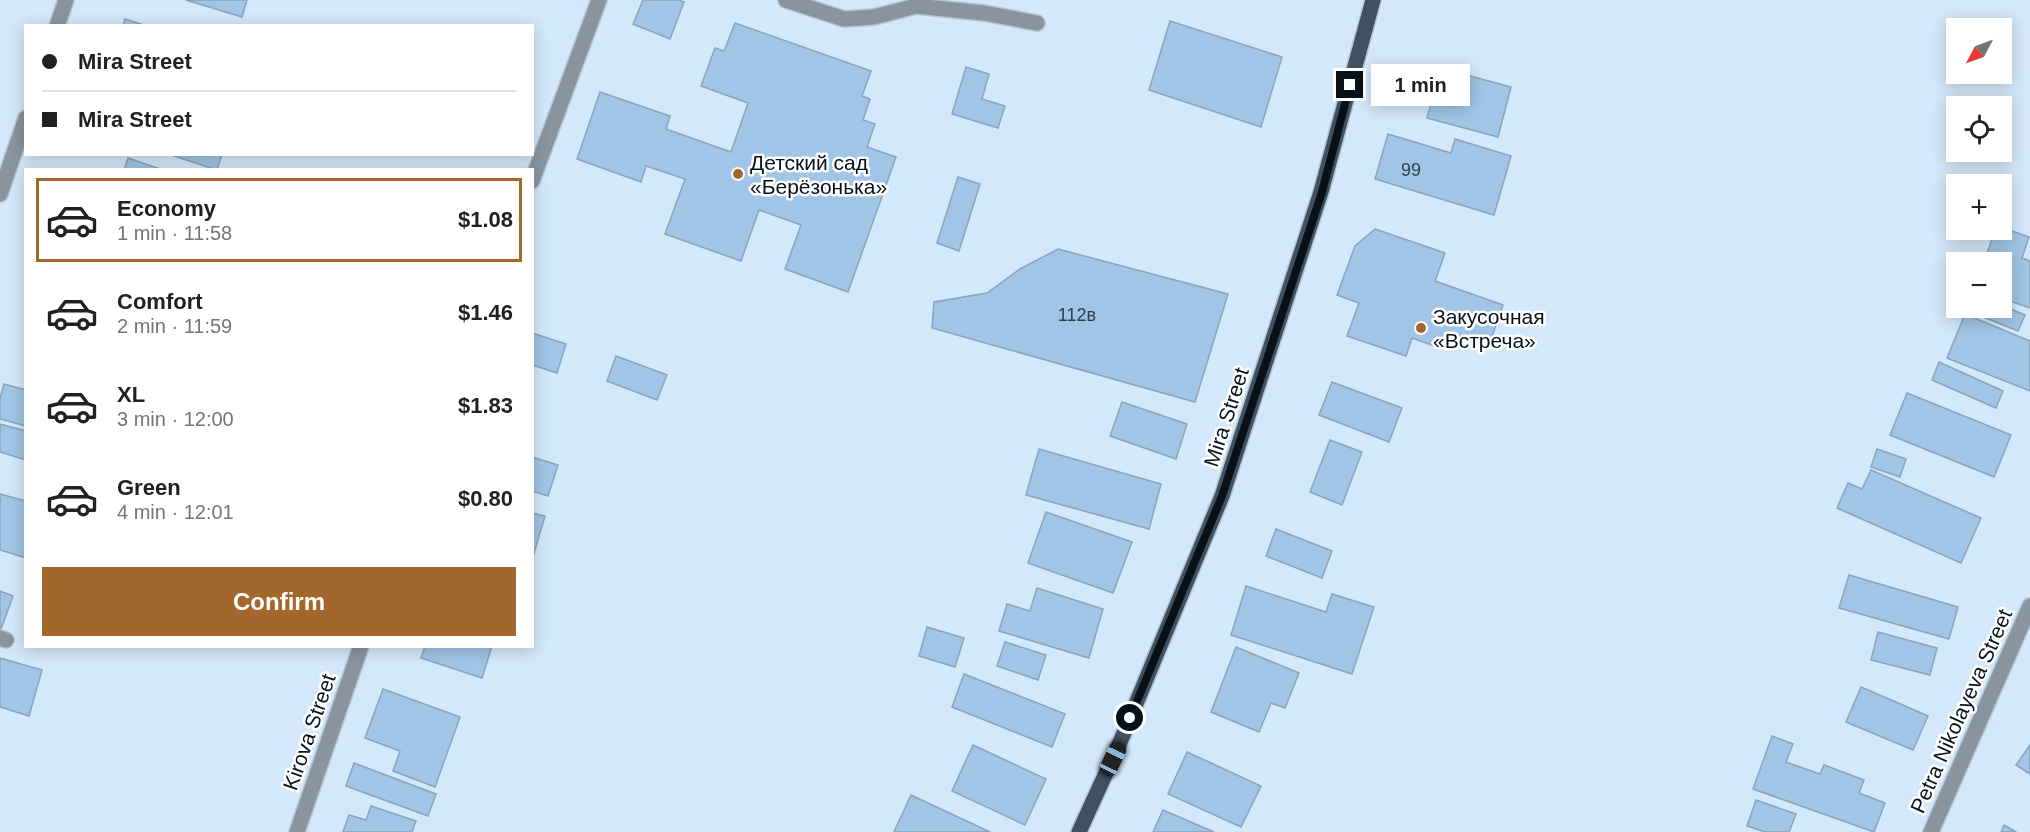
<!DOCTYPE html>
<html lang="en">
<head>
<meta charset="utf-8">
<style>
  :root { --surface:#fff; --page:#f2f2f2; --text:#202124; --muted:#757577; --line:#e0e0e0; --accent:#a3662b }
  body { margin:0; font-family:Arial,sans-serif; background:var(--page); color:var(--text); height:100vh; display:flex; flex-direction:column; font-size:22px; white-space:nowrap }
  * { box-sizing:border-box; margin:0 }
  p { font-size:20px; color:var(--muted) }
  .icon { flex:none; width:33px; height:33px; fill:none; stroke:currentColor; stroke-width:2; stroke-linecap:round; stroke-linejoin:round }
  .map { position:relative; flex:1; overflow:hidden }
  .sheet { position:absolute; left:24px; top:168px; width:510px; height:480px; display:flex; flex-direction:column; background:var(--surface); border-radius:0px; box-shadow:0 3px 15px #0003 }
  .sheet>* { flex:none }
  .hud { position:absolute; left:24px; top:24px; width:510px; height:132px; border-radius:0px; box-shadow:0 3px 15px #0003; display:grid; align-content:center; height:132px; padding:0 18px; background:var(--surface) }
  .needle { width:39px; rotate:229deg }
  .tools { position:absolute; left:1946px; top:18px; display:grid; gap:12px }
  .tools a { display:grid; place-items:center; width:66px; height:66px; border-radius:0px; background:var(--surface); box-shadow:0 3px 15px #0003; font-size:30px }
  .end { position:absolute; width:27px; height:27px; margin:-14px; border:8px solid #081118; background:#fff; box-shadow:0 0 0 3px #fff }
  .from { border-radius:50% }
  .bubble { position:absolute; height:42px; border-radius:0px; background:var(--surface); box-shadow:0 3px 15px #0003; font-size:20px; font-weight:600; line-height:42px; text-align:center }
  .car { position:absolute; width:18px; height:36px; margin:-18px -9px; border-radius:8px; box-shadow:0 0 4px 2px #0007; background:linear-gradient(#222 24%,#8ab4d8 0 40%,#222 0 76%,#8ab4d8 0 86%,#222 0) }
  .hud b { display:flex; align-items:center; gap:21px; height:57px; font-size:22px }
  .hud b+b { border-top:2px solid var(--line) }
  .hud i { width:15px; height:15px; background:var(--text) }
  ul { padding:10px 0 0; list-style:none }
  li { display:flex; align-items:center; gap:18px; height:84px; margin:0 12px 9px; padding:0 6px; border:3px solid transparent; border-radius:0px }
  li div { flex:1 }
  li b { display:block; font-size:22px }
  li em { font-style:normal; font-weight:600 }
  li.current { border-color:var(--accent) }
  li>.icon { width:54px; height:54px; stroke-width:1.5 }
  .cta { display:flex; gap:12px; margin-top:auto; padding:12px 18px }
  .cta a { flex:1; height:69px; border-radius:0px; background:var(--accent); color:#fff; font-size:24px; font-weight:600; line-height:69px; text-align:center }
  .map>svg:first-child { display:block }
  .building { fill:#a0c5e6; stroke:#8ba4ba; stroke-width:1.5 }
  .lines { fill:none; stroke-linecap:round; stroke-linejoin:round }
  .minor-casing { stroke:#b3c6d6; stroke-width:18 }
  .major-casing { stroke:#b3c6d6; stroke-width:18 }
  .minor { stroke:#89949e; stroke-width:15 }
  .major { stroke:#405262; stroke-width:15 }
  .route { stroke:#081118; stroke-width:8 }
  .poi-dot { fill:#a3662b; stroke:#fff; stroke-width:2 }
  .labels { text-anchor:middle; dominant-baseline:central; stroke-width:5; stroke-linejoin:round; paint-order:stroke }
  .number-label { font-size:18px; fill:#2e3e4c }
  .poi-label { font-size:21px; fill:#081118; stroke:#fff; text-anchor:start }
  .street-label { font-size:21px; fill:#081118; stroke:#fff }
</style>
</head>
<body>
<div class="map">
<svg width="2030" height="832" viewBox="0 0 2030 832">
  <rect width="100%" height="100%" fill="#d3e8fa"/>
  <g class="building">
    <polygon points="186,0 247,0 242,17"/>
    <polygon points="643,0 679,0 684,2 670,39 633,24"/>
    <polygon points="125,19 147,26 123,26"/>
    <polygon points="1170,21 1282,57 1261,127 1149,90"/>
    <polygon points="735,23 871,71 862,96 870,99 863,120 875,124 867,147 896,157 848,292 785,269 801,225 759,210 741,261 665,234 685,179 646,166 641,182 577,159 600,92 670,116 666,129 731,152 748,103 701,86 715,48 724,51"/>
    <polygon points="966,67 989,74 982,99 1005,106 998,128 952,114"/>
    <polygon points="1441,68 1511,87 1498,137 1427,118"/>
    <polygon points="1388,134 1451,153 1455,139 1511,156 1494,215 1375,179"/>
    <polygon points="168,154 222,154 217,170"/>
    <polygon points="128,158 163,170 124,170"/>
    <polygon points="958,177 980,184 959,251 937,243"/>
    <polygon points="2001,227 2029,237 2022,258 2030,261 2030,308 2001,298 2001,262 1984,262 1995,230 2001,230"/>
    <polygon points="1375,229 1445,253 1435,281 1503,305 1488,348 1448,334 1443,349 1412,338 1406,356 1347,336 1359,303 1337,295 1355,246"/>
    <polygon points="1058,249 1228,294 1195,402 932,328 934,302 987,293 1020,269"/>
    <polygon points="2001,305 2025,315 2018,331 1968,311 1969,308 2001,308"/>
    <polygon points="1965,314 2030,341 2030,391 1947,358"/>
    <polygon points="532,333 566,344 557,373 532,365"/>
    <polygon points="616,356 667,375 657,400 607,381"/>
    <polygon points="1939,362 2003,391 1996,408 1932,380"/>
    <polygon points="1332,382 1402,408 1389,442 1319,415"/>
    <polygon points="4,384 26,390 26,426 0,419 0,398"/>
    <polygon points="1907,393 2011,435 1994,477 1890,435"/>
    <polygon points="1122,402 1187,424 1176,459 1110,436"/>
    <polygon points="0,424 26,431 26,460 0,452"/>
    <polygon points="1330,440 1362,452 1342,505 1310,492"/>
    <polygon points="1039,449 1161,484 1149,529 1026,495"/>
    <polygon points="1877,449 1906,459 1900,477 1871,467"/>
    <polygon points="532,457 558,465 548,496 532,491"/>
    <polygon points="1871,470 1981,518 1961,563 1837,508 1848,483 1862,489"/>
    <polygon points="0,494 26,501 26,558 0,550"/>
    <polygon points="1046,512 1132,542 1113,593 1028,563"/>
    <polygon points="532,513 545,516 532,560"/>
    <polygon points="1276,529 1332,551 1322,578 1266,556"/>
    <polygon points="1849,575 1958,607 1949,639 1839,608"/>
    <polygon points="1246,586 1326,612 1332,594 1374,607 1352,674 1231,635"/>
    <polygon points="1037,588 1103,609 1089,658 999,631 1007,604 1030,611"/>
    <polygon points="0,591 13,596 0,632"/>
    <polygon points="927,627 964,638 955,667 919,656"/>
    <polygon points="1878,632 1937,648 1930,675 1871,660"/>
    <polygon points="1005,642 1046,655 1038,680 997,666"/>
    <polygon points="425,646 492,646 482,678 421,658"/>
    <polygon points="1236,647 1299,673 1285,708 1271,703 1259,732 1211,712"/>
    <polygon points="0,658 42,670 29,716 0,707"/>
    <polygon points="964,674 1065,714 1052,747 952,707"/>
    <polygon points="1861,687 1928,716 1913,750 1846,722"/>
    <polygon points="383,689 460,717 435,787 393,771 400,751 365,738"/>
    <polygon points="1772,736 1793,744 1786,762 1820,774 1824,765 1864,780 1859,793 1885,803 1874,832 1753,789"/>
    <polygon points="973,745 1046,779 1025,825 952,791"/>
    <polygon points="2030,745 2030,774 2016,765"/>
    <polygon points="1187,752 1261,786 1241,827 1168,794"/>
    <polygon points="354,763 436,794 428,816 346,786"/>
    <polygon points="911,795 990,832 894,832"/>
    <polygon points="1756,800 1796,814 1789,832 1765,832 1747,826"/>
    <polygon points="371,806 416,821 412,832 343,832 349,815 366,820"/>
    <polygon points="1163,810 1214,832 1153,832"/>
    <polygon points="2004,825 2016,832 2001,832"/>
  </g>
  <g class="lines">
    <defs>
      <g id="minor">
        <polyline points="786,0 844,19 874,17 916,6 984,13 1037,23"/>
        <polyline points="57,26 66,0"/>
        <polyline points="532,181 599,0"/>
        <polyline points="0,194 26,118"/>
        <polyline points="0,638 6,640"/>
        <polyline points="297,832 361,646"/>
        <polyline points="1931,832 2030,606"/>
      </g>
      <polyline id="major" points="1079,832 1121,740 1222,496 1321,192 1373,0"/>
    </defs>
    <use href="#minor" class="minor-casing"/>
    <use href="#major" class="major-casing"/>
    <use href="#minor" class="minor"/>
    <use href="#major" class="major"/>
  </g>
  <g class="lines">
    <polyline class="route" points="1130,718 1222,496 1322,192 1350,85"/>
  </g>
  <g class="poi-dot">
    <circle cx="738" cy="174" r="6"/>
    <circle cx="1421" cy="328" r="6"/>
  </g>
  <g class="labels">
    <g class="number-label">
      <text x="1411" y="170">99</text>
      <text x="1077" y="315">112в</text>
    </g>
    <g class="poi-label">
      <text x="750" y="162">Детский сад<tspan x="750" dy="24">«Берёзонька»</tspan></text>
      <text x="1433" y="316">Закусочная<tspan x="1433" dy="24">«Встреча»</tspan></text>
    </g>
    <g class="street-label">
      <text transform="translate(1226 417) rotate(-72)">Mira Street</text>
      <text transform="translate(1961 711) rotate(-66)">Petra Nikolayeva Street</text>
      <text transform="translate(309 732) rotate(-71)">Kirova Street</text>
    </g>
  </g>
</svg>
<div class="tools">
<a><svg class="needle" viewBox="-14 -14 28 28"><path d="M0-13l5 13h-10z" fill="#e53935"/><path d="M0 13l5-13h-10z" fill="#757577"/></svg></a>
<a><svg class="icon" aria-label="locate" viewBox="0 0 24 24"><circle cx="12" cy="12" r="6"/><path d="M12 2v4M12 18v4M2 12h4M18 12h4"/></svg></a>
<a>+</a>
<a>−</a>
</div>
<i class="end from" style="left:1130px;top:718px"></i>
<i class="end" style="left:1350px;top:85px"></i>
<div class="bubble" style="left:1371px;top:64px;width:99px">1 min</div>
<i class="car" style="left:1113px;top:759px;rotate:25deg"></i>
<div class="hud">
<b><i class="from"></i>Mira Street</b>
<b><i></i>Mira Street</b>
</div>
<section class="sheet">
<ul>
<li class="current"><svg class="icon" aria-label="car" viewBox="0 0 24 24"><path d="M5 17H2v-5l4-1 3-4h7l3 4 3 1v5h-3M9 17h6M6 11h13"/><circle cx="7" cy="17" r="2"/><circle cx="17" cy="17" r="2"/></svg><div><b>Economy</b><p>1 min · 11:58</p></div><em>$1.08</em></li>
<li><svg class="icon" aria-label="car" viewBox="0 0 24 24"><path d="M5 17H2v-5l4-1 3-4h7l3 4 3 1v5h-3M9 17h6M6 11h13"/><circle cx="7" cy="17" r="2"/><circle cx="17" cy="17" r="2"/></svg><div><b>Comfort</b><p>2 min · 11:59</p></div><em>$1.46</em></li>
<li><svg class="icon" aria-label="car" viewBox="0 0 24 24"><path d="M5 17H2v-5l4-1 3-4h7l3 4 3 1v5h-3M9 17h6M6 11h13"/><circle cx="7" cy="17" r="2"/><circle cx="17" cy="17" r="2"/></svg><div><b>XL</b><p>3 min · 12:00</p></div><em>$1.83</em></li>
<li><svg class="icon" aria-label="car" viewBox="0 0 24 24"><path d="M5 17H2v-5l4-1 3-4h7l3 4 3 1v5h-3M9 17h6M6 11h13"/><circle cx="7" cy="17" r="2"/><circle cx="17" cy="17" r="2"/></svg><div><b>Green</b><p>4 min · 12:01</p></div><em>$0.80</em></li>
</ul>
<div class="cta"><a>Confirm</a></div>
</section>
</div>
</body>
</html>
